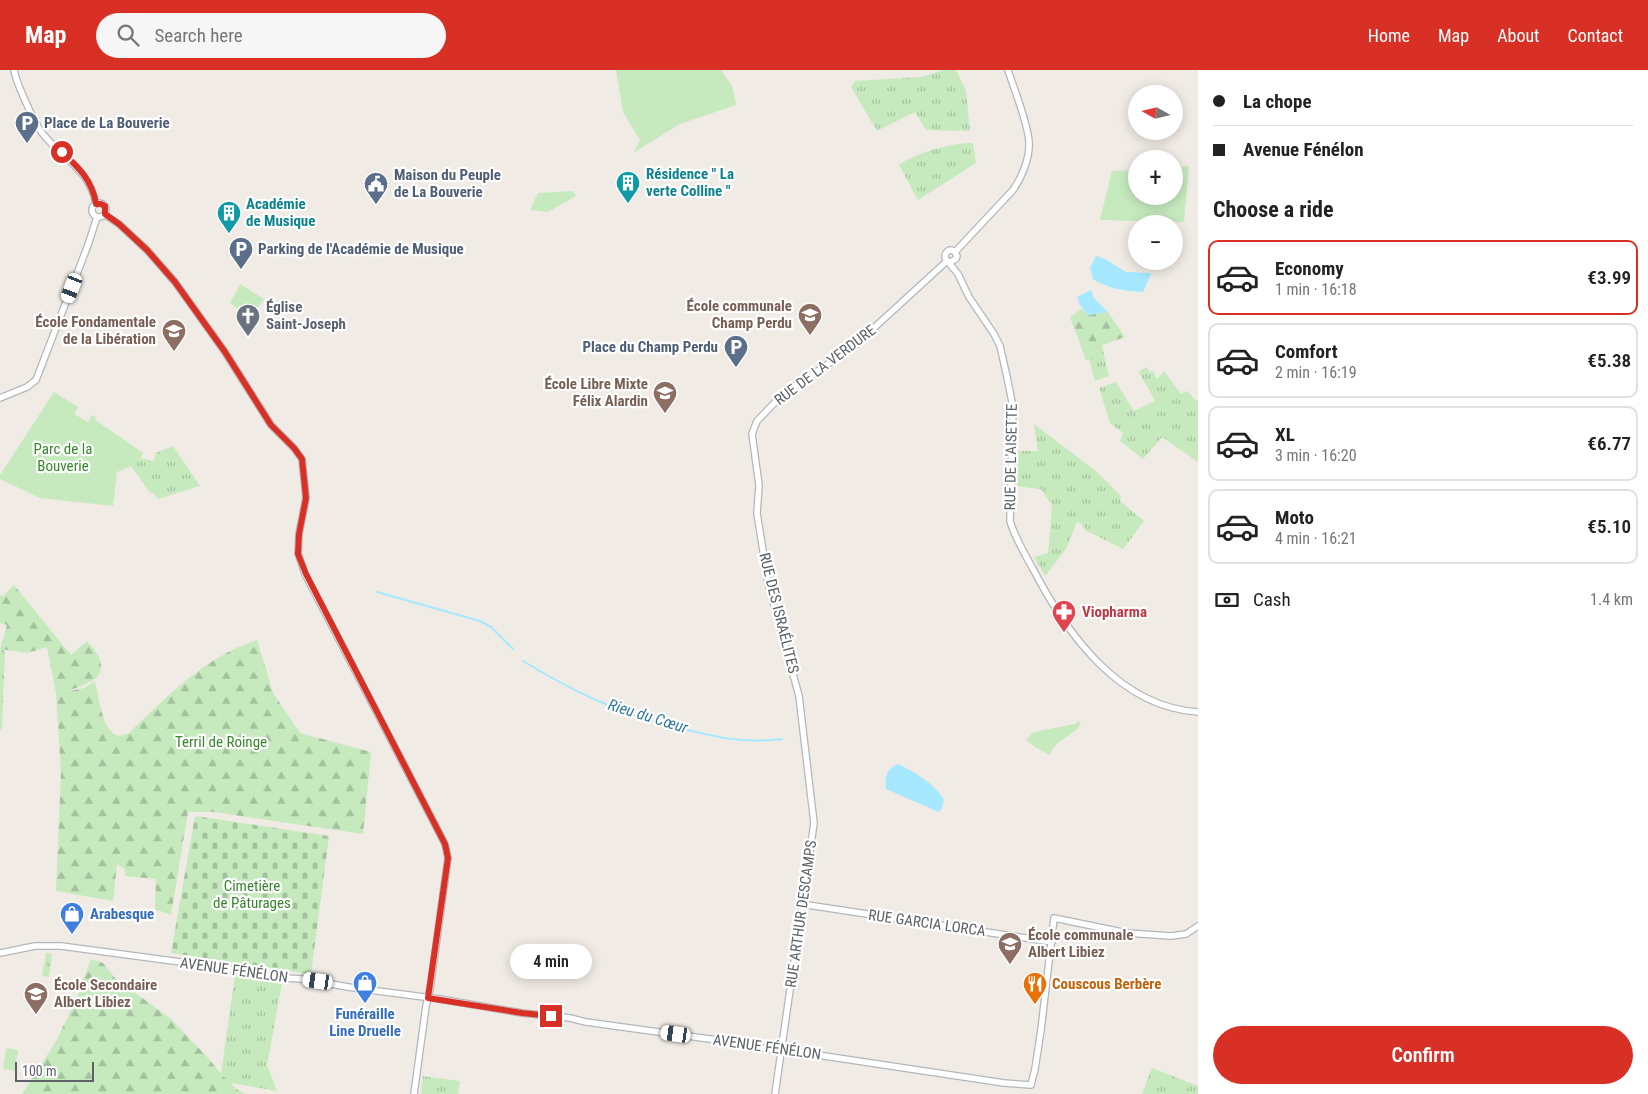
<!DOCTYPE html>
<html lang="en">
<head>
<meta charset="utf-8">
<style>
  :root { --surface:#fff; --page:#f6f6f6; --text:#222; --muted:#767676; --line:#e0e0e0; --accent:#d93025 }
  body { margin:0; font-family:"Roboto Condensed",sans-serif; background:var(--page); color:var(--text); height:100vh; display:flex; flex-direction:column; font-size:19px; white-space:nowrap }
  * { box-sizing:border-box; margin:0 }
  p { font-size:16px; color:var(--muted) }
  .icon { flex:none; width:28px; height:28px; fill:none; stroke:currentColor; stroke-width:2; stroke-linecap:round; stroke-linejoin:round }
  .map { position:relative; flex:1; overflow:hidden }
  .drawer { display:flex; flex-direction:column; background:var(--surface); width:450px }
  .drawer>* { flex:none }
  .top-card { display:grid; align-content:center; height:110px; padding:0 15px; background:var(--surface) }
  .needle { width:32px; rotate:278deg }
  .fabs { position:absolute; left:1128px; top:15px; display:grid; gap:10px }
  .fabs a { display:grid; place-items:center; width:55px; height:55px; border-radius:50%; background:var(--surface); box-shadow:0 2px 12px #0003; font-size:25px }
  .scale { position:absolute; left:15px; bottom:12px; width:79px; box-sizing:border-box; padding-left:5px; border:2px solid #5c6266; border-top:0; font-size:14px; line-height:18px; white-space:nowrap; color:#5c6266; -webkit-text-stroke:4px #fff; paint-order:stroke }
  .end { position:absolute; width:22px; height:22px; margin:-11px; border:6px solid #d93025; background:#fff; box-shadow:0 0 0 2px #fff }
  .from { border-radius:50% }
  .bubble { position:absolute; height:35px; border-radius:18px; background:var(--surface); box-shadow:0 2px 12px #0003; font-size:16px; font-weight:600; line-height:35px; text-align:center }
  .car { position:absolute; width:15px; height:30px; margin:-15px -8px; border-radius:6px; box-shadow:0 0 4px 1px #0007; background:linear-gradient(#fff 24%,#345 0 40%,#fff 0 76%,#345 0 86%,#fff 0) }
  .top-card b { display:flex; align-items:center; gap:18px; height:48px; font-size:19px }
  .top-card b+b { border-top:1px solid var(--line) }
  .top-card i { width:12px; height:12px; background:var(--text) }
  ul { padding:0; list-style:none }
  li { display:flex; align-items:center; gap:15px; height:75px; margin:0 10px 8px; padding:0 5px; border:2px solid var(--line); border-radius:10px }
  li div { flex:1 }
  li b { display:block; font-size:19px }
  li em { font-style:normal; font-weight:600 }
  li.on { border-color:var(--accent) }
  li>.icon { width:45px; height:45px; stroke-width:1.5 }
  h2 { padding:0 15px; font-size:22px; line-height:60px }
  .pay { display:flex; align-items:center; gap:12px; height:55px; padding:0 15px; font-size:19px }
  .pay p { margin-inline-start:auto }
  .primary-button { display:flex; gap:10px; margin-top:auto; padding:10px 15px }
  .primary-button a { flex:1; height:58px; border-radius:30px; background:var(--accent); color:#fff; font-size:20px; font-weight:600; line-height:58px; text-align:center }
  header { display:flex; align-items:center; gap:30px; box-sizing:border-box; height:70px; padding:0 25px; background:var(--accent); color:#fff }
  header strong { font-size:24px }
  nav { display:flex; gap:28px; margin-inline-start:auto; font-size:18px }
  .search { width:350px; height:45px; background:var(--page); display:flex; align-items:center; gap:12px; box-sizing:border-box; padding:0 18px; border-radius:28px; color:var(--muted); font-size:19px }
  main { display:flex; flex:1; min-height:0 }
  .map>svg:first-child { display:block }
  .grass { fill:url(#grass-tufts) }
  .forest { fill:url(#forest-firs) }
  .cemetery { fill:url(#cemetery-stones) }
  .park { fill:#c6eabe }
  .water { fill:#a5e8ff }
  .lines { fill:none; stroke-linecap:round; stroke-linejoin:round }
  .stream { stroke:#a5e8ff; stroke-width:2 }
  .minor-casing { stroke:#b2b7bb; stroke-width:8 }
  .minor { stroke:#fff; stroke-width:5.5 }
  .route { stroke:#d93025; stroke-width:6 }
  .labels { text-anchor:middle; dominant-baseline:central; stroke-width:4.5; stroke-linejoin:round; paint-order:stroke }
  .service-label { font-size:15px; font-weight:bold; fill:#4e5e75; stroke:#fff; text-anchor:start }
  .culture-label { font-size:15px; font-weight:bold; fill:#0d838f; stroke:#fff; text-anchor:start }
  .education-label { font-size:15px; font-weight:bold; fill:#785e54; stroke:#fff; text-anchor:end }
  .worship-label { font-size:15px; font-weight:bold; fill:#5b616d; stroke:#fff; text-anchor:start }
  .street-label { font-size:15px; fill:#5c6266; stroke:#fff }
  .park-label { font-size:15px; fill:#37862c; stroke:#fff }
  .health-label { font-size:15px; font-weight:bold; fill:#be3a42; stroke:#fff; text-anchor:start }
  .shop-label { font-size:15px; font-weight:bold; fill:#366cbe; stroke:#fff; text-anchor:start }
  .food-label { font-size:15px; font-weight:bold; fill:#c56008; stroke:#fff; text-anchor:start }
  .water-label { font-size:16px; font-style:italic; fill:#307aa0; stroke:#fff }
</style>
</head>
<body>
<header>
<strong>Map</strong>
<div class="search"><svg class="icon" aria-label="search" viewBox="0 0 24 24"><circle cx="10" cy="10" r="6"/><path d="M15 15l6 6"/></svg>Search here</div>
<nav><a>Home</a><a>Map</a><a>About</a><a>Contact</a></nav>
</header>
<main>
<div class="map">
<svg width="1198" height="1024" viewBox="0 0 1198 1024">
  <defs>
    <pattern id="grass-tufts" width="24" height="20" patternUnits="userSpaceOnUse" patternTransform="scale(1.25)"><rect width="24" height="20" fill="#c6eabe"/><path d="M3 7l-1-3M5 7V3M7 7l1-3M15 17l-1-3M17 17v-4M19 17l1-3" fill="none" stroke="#a4c19e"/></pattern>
    <pattern id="forest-firs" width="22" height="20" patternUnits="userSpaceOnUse" patternTransform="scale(1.25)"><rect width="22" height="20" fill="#c6eabe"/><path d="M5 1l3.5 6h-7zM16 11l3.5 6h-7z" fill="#a4c19e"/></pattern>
    <pattern id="cemetery-stones" width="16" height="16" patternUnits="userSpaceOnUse" patternTransform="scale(1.25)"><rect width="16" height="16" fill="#c6eabe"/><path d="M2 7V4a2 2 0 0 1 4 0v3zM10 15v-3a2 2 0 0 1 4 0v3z" fill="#a4c19e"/></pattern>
  </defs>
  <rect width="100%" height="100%" fill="#f0ebe4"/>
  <g class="grass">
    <polygon points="943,0 956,0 966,21 970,61 926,60 915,42 877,61 851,17 855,11 921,7"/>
    <path d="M973 73 976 93 918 130 899 95C917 82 951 73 973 73Z"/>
    <polygon points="1089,289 1105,290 1109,306 1095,311"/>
    <polygon points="1146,297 1150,302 1153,301 1157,309 1164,301 1181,324 1187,321 1196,331 1198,329 1198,392 1162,367 1143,389 1120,371 1123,363 1110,353 1099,318 1116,312 1134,341 1155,331 1139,302"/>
    <polygon points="101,354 143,383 140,388 154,391 156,383 173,376 200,416 158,429 153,422 150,423 131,396 117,402"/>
    <polygon points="1034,354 1097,402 1121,426 1120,431 1144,451 1123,479 1085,460 1082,454 1077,452 1066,479 1045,506 1034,487 1048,483 1052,436 1041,419 1014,416 1015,381 1038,381"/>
    <polygon points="0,579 5,580 2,658 0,660"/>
    <polygon points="46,883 52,884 49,907 42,906"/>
    <polygon points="235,905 282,913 267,995 277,1021 220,1011"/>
    <polygon points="1152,998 1198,1016 1198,1024 1142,1024"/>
    <polygon points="423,1006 460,1011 458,1024 421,1024"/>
  </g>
  <g class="forest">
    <polygon points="1082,239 1088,245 1108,242 1125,267 1102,275 1105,290 1086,290 1070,247"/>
    <path d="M14 515 71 585 87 571C96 580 109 597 95 609 89 614 74 618 66 622L84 618 95 611C99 628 104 680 130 662 169 625 205 587 257 570L273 623 300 663 371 682 363 764 213 742H188L171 845 155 839 156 809 125 806V799L117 794 113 831 56 821 61 702 56 623 47 577 27 583 0 579 7 555 0 553V525L3 526Z"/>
    <polygon points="91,889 103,893 115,908 171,949 209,989 223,1006 239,1021 245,1024 22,1024 55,973 76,930"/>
  </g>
  <polygon class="cemetery" points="195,746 329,766 311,904 171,883"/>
  <g class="park">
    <polygon points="616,0 721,0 732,16 736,35 680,54 633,83 640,70 623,42"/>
    <polygon points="1189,96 1184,152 1100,150 1112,101 1136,100 1136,126 1174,126 1174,97"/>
    <polygon points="573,121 576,126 548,142 530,140 538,123"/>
    <polygon points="240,214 264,229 250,248 230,233"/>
    <polygon points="54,322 78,337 74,344 88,352 92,345 96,347 95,350 143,383 135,394 117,402 113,436 40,428 0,409 0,405"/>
    <path d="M1078 651 1081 654C1074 666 1055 669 1050 685L1035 677 1026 670 1034 662 1075 654Z"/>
    <polygon points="6,978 18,980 15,1001 3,999"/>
  </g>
  <g class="water">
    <path d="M1096 186 1105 189 1126 202 1150 203 1151 204 1143 222C1125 221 1108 219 1093 209L1090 198Z"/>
    <polygon points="1091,220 1094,228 1108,242 1088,245 1080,235 1077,227"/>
    <path d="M898 694C915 702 935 714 944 730L942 738 939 742 886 719C884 708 887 698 898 694Z"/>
  </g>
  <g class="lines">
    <g class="stream">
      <polyline points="377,522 480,551 491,557 513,579"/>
      <path d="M523 591C548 606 574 621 601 632 625 643 651 650 677 657 715 667 743 674 782 669"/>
    </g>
    <defs>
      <g id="minor">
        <path d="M14 0C16 12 35 55 43 64 63 90 89 98 96 134"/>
        <circle cx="99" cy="140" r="7"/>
        <polyline points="105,145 119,154 147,180 175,212 225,282 271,355 294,378 302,389 306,428 299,464 298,483 305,504 445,774 448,788 430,919 426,936 414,1024"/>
        <path d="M955 182C950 178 945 181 945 188L958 204 969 227 994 264 1000 276 1007 307 1013 337 1010 451C1015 468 1025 484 1033 499 1067 564 1119 637 1198 642"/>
        <path d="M955 182 1013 120C1022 107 1030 88 1029 72 1028 53 1014 19 1008 0"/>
        <polyline points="950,192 956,189 957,186 955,182"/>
        <polyline points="0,328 27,317 36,310 88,175 97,147"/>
        <polyline points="801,834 1052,872"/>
        <polyline points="0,883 35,876 61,876 218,897 284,908 302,909 354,918 440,929 522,943 570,948 586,952 724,971 773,980 798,982 1004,1013 1031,1015 1035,999 1041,960 1054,848 1127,863 1171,866 1186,864 1198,856"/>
        <polyline points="775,1024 814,753 799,626 768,513 757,443 759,415 752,364 757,351 783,324 852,278 947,191"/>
      </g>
    </defs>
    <use href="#minor" class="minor-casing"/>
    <use href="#minor" class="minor"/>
  </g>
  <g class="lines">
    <path class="route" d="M62 82C79 98 92 110 96 134H101L105 136V144L119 154 147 180 175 212 225 282 271 355 294 378 302 389 306 428 299 464 298 484 306 504 445 774 448 788 428 928 522 943 551 946"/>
  </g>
  <defs>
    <symbol id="parking-pin" viewBox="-11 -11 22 30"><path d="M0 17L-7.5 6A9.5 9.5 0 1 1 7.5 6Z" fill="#5c6f8a" stroke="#fff"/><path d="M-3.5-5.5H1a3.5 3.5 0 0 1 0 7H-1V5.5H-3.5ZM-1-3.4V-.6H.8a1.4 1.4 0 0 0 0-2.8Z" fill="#fff"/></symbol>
    <symbol id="building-pin" viewBox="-11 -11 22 30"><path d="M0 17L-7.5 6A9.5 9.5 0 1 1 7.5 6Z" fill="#0f9aa8" stroke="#fff"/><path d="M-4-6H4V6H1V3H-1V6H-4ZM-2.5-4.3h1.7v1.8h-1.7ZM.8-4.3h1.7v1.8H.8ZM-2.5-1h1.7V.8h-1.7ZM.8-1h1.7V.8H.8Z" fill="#fff"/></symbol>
    <symbol id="civic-pin" viewBox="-11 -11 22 30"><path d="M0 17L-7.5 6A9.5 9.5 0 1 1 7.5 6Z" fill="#5c6f8a" stroke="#fff"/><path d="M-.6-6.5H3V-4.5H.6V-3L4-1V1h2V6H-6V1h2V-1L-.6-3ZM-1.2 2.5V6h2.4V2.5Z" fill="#fff"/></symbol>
    <symbol id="school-pin" viewBox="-11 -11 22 30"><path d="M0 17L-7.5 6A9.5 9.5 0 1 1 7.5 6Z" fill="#8d6e63" stroke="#fff"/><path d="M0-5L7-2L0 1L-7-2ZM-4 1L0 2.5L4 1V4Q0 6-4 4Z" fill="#fff"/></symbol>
    <symbol id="church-pin" viewBox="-11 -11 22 30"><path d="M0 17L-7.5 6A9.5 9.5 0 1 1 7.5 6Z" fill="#6b7280" stroke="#fff"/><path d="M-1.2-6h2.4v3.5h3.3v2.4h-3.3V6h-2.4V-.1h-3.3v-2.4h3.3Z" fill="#fff"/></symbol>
    <symbol id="pharmacy-pin" viewBox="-11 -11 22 30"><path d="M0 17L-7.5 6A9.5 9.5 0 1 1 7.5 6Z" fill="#e0444e" stroke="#fff"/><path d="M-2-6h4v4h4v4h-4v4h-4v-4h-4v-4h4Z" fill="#fff"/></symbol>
    <symbol id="shop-pin" viewBox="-11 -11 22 30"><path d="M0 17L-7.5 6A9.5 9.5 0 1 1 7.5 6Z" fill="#3f7fe0" stroke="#fff"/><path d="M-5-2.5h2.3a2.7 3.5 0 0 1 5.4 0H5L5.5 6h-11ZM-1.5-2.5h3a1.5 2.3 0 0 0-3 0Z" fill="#fff"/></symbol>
    <symbol id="restaurant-pin" viewBox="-11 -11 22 30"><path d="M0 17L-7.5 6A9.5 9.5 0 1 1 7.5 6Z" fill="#e8710a" stroke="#fff"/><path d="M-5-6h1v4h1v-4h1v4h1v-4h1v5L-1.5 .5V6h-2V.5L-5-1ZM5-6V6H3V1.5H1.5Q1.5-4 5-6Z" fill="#fff"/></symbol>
  </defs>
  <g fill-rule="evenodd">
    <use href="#parking-pin" x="13" y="39" width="28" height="38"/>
    <use href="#building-pin" x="614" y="99" width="28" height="38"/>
    <use href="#civic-pin" x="362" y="100" width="28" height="38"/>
    <use href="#building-pin" x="215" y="129" width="28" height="38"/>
    <use href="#parking-pin" x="227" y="165" width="28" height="38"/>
    <use href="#school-pin" x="796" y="231" width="28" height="38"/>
    <use href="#church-pin" x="234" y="232" width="28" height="38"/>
    <use href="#school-pin" x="160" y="247" width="28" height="38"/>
    <use href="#parking-pin" x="722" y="263" width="28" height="38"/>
    <use href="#school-pin" x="651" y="309" width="28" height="38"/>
    <use href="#pharmacy-pin" x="1050" y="528" width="28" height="38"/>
    <use href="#shop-pin" x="58" y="830" width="28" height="38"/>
    <use href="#school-pin" x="996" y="860" width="28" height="38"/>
    <use href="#shop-pin" x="351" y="899" width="28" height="38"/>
    <use href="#restaurant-pin" x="1021" y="900" width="28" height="38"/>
    <use href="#school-pin" x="22" y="910" width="28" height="38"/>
  </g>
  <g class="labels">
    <g class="service-label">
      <text x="44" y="53">Place de La Bouverie</text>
      <text x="394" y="105">Maison du Peuple<tspan x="394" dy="17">de La Bouverie</tspan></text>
      <text x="258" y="179">Parking de l'Académie de Musique</text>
      <text x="718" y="277" text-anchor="end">Place du Champ Perdu</text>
    </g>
    <g class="culture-label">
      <text x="646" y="104">Résidence " La<tspan x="646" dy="17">verte Colline "</tspan></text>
      <text x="246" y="134">Académie<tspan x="246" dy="17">de Musique</tspan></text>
    </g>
    <g class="education-label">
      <text x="792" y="236">École communale<tspan x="792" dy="17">Champ Perdu</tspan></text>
      <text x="156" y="252">École Fondamentale<tspan x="156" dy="17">de la Libération</tspan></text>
      <text x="648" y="314">École Libre Mixte<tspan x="648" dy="17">Félix Alardin</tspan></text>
      <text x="1028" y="865" text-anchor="start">École communale<tspan x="1028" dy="17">Albert Libiez</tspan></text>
      <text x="54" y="915" text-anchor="start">École Secondaire<tspan x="54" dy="17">Albert Libiez</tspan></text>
    </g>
    <g class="worship-label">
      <text x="266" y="237">Église<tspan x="266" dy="17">Saint-Joseph</tspan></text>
    </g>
    <g class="street-label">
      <text transform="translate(825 295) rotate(-37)">RUE DE LA VERDURE</text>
      <text transform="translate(1011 387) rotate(-89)">RUE DE L'AISETTE</text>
      <text transform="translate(779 543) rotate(76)">RUE DES ISRAÉLITES</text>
      <text transform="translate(801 844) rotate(-82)">RUE ARTHUR DESCAMPS</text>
      <text transform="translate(927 853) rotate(8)">RUE GARCIA LORCA</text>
      <text transform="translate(234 900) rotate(8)">AVENUE FÉNÉLON</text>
      <text transform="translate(767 977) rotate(8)">AVENUE FÉNÉLON</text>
    </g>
    <g class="park-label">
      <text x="63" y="379">Parc de la<tspan x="63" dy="17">Bouverie</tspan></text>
      <text x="221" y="672">Terril de Roinge</text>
      <text x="252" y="816">Cimetière<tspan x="252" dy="17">de Pâturages</tspan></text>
    </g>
    <g class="health-label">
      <text x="1082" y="542">Viopharma</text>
    </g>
    <g class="shop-label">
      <text x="90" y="844">Arabesque</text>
      <text x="365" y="944" text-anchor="middle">Funéraille<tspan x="365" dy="17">Line Druelle</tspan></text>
    </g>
    <g class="food-label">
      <text x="1052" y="914">Couscous Berbère</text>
    </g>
    <g class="water-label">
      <text transform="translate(648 646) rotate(17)">Rieu du Cœur</text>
    </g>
  </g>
</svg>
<div class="fabs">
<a><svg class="needle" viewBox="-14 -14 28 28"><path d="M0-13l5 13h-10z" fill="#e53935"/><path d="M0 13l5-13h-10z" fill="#767676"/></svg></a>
<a>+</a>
<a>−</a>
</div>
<div class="scale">100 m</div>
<i class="end from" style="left:62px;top:82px"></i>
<i class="end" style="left:551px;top:946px"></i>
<div class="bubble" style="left:510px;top:874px;width:82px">4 min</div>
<i class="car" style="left:72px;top:218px;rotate:201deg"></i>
<i class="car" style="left:318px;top:911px;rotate:278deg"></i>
<i class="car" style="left:676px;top:964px;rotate:278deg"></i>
</div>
<section class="drawer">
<div class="top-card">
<b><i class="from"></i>La chope</b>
<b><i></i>Avenue Fénélon</b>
</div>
<h2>Choose a ride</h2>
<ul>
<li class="on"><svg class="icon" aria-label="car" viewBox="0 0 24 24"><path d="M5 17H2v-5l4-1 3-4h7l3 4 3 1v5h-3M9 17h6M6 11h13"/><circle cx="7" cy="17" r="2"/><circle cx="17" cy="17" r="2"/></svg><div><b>Economy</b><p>1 min · 16:18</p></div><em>€3.99</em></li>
<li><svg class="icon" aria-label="car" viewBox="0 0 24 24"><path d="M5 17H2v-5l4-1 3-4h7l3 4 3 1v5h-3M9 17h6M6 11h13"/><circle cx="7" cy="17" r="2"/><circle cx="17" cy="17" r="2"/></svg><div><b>Comfort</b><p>2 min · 16:19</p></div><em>€5.38</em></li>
<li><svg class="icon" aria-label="car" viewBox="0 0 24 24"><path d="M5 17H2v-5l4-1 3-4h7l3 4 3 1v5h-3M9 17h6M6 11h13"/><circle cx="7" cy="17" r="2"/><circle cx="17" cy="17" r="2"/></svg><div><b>XL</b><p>3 min · 16:20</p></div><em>€6.77</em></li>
<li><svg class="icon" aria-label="car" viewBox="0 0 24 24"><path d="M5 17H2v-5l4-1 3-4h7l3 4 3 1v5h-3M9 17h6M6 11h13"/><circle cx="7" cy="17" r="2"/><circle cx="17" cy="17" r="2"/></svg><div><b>Moto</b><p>4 min · 16:21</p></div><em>€5.10</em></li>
</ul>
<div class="pay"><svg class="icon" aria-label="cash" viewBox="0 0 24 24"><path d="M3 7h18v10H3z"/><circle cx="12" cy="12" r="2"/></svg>Cash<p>1.4 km</p></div>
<div class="primary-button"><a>Confirm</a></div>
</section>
</main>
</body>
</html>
